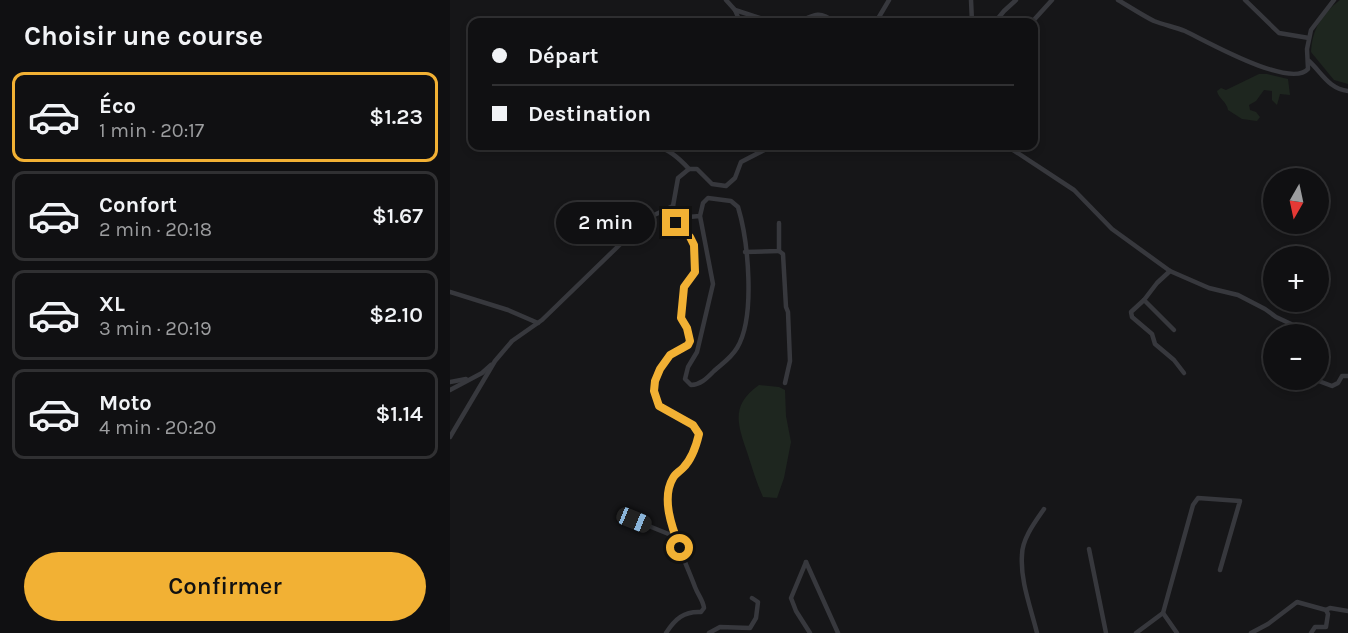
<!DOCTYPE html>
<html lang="fr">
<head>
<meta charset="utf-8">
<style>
  :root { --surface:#101012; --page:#19191b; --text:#f1f3f6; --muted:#9c9d9f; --line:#303032; --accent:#f2b134 }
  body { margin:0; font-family:Karla,sans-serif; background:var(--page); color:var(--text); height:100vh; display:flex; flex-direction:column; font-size:22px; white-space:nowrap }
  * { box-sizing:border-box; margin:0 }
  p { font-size:20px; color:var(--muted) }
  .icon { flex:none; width:33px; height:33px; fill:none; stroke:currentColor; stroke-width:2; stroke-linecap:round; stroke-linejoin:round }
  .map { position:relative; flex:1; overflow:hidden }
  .side { display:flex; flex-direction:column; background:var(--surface); width:450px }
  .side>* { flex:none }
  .guide { position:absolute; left:18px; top:18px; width:570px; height:132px; border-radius:12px; box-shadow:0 3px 9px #0003,0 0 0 2px var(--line); display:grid; align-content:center; height:132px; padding:0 24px; background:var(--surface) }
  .needle { width:39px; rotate:189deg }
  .buttons { position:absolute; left:813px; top:168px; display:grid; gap:12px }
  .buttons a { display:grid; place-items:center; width:66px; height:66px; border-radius:50%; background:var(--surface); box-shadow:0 3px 9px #0003,0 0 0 2px var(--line); font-size:30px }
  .end { position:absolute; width:27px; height:27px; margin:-14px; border:8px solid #f2b134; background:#111; box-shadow:0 0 0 3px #111 }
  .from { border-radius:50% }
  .bubble { position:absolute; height:42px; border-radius:21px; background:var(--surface); box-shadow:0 3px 9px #0003,0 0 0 2px var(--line); font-size:20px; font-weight:600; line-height:42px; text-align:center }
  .car { position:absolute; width:18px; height:36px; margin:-18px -9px; border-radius:8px; box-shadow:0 0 4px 2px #0007; background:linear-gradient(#222 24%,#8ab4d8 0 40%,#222 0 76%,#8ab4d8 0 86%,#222 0) }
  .guide b { display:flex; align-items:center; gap:21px; height:57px; font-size:22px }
  .guide b+b { border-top:2px solid var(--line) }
  .guide i { width:15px; height:15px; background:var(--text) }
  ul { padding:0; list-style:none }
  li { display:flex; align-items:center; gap:18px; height:90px; margin:0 12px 9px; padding:0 12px; border:3px solid var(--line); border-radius:12px }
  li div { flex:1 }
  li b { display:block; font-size:22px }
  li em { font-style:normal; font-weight:600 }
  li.current { border-color:var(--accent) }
  li>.icon { width:54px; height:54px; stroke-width:1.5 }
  h2 { padding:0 24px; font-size:27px; line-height:72px }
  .cta { display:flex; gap:12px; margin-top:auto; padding:12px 24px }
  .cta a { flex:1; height:69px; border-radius:36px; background:var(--accent); color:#111; font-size:24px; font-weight:600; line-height:69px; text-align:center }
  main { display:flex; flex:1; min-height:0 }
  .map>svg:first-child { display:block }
  .green { fill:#1e261f }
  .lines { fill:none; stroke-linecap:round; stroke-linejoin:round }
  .minor { stroke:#37383d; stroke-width:4.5 }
  .route { stroke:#f2b134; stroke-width:8 }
</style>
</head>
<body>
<main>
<section class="side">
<h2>Choisir une course</h2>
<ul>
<li class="current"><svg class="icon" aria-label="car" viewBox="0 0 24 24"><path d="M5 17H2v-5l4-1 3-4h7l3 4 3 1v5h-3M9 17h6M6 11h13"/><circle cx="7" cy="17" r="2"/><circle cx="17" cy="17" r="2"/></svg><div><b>Éco</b><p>1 min · 20:17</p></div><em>$1.23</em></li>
<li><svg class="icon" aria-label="car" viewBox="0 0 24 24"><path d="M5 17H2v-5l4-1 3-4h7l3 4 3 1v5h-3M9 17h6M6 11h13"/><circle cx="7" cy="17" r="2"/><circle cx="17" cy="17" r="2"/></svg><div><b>Confort</b><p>2 min · 20:18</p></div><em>$1.67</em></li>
<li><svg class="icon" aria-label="car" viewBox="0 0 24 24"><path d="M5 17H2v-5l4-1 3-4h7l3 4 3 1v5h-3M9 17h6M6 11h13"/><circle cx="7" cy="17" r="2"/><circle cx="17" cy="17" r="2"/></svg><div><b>XL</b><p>3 min · 20:19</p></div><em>$2.10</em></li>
<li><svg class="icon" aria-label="car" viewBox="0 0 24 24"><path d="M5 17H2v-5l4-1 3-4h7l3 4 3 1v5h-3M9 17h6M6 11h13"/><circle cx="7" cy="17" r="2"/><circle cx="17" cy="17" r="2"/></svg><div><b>Moto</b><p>4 min · 20:20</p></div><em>$1.14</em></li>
</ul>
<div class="cta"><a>Confirmer</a></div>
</section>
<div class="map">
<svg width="898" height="633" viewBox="0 0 898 633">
  <rect width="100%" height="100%" fill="#161618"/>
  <g class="green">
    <path d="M890 0H898V84L884 80 861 52C862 29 872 14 890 0Z"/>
    <path d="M809 74H817L838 79 840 95 830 94 827 105 822 100V91L814 90 806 101 799 105 800 110 806 112 810 117 807 121 792 119 778 110C777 102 768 98 767 91L771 88 776 90Z"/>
    <path d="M309 385 329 387 335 390 336 416 341 442 334 478 327 498 313 497C306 482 302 467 297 452 287 423 281 405 309 385Z"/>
  </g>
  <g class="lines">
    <g class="minor">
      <polyline points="276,0 285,10 290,22"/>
      <polyline points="521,0 522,22"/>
      <path d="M668 0C680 7 692 15 704 21 714 25 725 27 735 31 756 41 840 89 858 69L857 49 861 30 884 0"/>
      <polyline points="795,0 829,33 859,38"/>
      <polyline points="285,10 322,22"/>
      <path d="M349 22C363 15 370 10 384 22"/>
      <polyline points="426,22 439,0"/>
      <polyline points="545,22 554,11 566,0"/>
      <polyline points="582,22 602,0"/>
      <path d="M859 61C872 73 879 89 898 91"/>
      <path d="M206 146C219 149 230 159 239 169"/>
      <polyline points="557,146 624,190 662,229 720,271 759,288 788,295 815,309 826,317 854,330 857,334"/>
      <path d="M225 210 238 217 250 216 253 203 258 198 281 201 288 207C298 240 306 317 287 348 281 358 273 363 264 371 258 377 251 385 241 385L235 379 238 367 247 352 263 284 250 216"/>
      <polyline points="329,251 333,254 336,307 338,312 340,361 335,383"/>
      <polyline points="295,252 329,251 329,223"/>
      <polyline points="720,271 707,283 694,300 724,330"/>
      <polyline points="0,292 58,310 88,323"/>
      <polyline points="694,300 681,312 682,317 702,334 705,344 724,360 734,373"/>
      <polyline points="866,380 882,386 888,383 892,376 898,376"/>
      <polyline points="0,382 16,379"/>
      <polyline points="0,390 32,373 41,365"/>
      <polyline points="0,437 45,361 62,341 92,320 187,228 200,217 223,206"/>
      <polyline points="184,520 226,537"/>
      <polyline points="639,549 656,633"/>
      <polyline points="356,562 341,598 346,611 360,633"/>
      <polyline points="356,562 388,633"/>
      <polyline points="713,613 743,505 748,498 790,501 770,570"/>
      <path d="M216 633C225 619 234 611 251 612L254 608C253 600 248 595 245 587 235 560 211 514 220 485 222 476 228 474 234 467 243 458 246 446 249 434L243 425 209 406C199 376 210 358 238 345L240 336 237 328 231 318 234 287 245 272 244 245 241 237 226 223 223 206 228 178 239 169H247L262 184 276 186 285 178 291 162 322 146"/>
      <polyline points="259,633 270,627 300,628 306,618 308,602 302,598"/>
      <path d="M587 633C581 608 570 581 572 555 572 539 585 522 594 509"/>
      <polyline points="686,633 713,613 727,633"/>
      <polyline points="801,633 818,624 847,602 876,610"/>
      <polyline points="861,633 865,627 876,627 878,614 876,610 880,608 898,611"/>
    </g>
  </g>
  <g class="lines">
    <path class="route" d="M226 223 240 237 244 245 245 272 234 287 231 318 237 328 240 341 238 345 220 355 210 369 205 381 204 391 209 406 243 425 249 434C246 447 242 459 233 468 229 472 225 474 223 478 211 498 222 528 230 548"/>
  </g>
</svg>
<div class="buttons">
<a><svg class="needle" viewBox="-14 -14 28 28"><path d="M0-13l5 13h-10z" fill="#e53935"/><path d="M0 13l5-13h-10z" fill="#9c9d9f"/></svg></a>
<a>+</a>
<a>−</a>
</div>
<i class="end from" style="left:230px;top:548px"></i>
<i class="end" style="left:226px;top:223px"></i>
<div class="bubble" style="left:106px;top:202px;width:99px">2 min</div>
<i class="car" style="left:184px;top:520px;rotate:112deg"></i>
<div class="guide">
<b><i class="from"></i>Départ</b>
<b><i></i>Destination</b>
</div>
</div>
</main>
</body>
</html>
